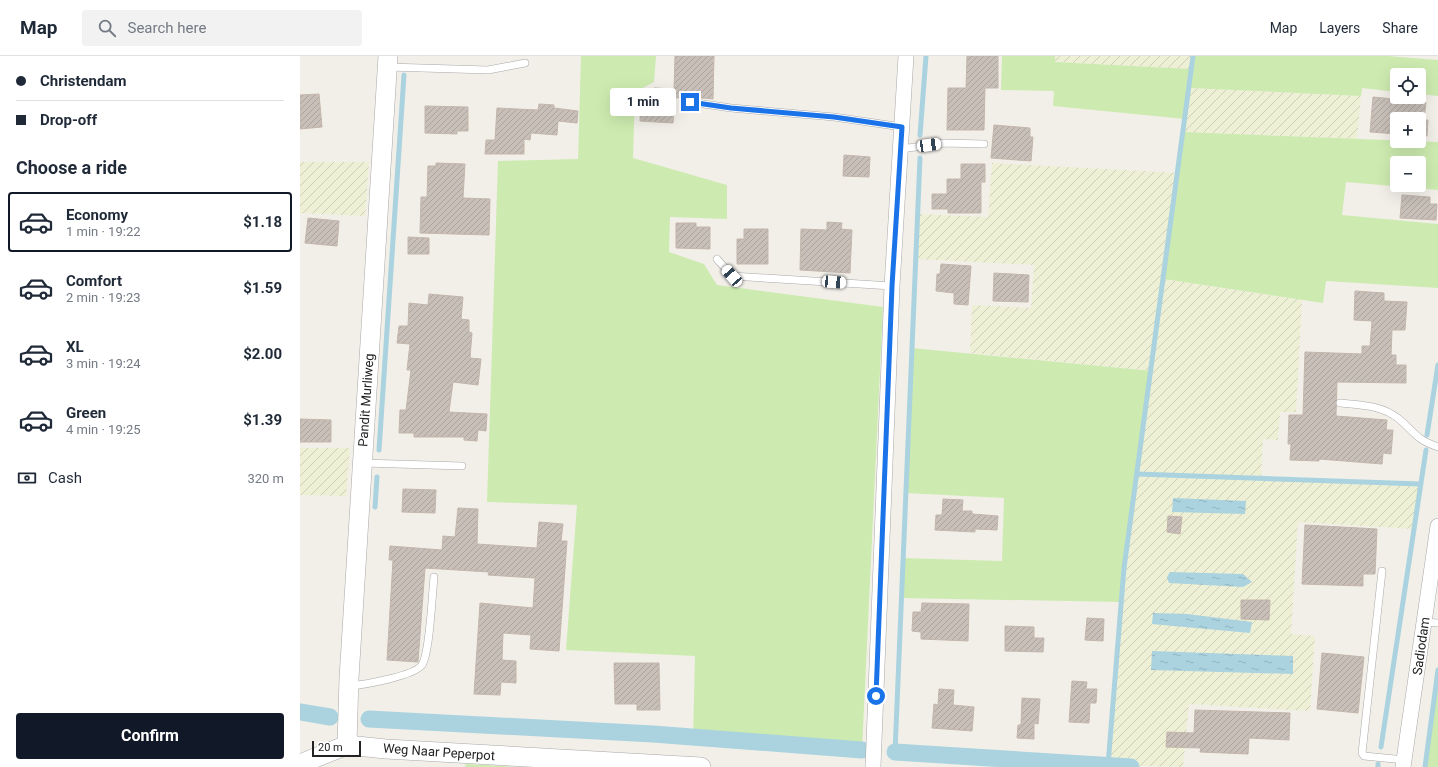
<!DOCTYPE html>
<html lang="en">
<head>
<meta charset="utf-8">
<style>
  :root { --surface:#fff; --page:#f2f2f3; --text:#1f2937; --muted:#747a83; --line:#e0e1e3; --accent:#111827 }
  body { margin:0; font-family:Roboto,sans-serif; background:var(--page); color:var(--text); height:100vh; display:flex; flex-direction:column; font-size:15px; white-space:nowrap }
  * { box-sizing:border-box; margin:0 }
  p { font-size:13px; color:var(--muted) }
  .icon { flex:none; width:22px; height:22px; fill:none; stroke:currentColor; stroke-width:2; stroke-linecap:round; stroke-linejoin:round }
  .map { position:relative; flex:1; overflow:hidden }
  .drawer { display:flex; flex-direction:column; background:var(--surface); width:300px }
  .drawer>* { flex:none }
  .banner { display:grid; align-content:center; height:88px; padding:0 16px; background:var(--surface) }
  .buttons { position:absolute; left:1090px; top:12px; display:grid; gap:8px }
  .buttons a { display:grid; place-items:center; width:36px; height:36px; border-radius:4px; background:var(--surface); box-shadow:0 4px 16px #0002; font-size:20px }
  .scale { position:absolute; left:12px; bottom:10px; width:49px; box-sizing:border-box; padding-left:4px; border:2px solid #222; border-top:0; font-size:11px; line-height:14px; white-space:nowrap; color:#222; -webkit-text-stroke:3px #fff; paint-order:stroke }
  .end { position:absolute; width:18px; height:18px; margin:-9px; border:5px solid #1a73e8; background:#fff; box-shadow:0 0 0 2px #fff }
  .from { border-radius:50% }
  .bubble { position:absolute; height:28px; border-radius:4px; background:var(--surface); box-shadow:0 4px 16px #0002; font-size:13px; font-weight:700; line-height:28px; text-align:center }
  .car { position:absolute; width:12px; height:24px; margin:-12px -6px; border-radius:5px; box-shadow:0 0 3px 1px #0007; background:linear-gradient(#fff 24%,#345 0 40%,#fff 0 76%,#345 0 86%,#fff 0) }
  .banner b { display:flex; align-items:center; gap:14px; height:38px; font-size:15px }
  .banner b+b { border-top:1px solid var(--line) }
  .banner i { width:10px; height:10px; background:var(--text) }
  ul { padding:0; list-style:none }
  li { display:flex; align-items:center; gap:12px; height:60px; margin:0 8px 6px; padding:0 8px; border:2px solid transparent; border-radius:4px }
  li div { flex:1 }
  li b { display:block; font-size:15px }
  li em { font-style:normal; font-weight:700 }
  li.current { border-color:var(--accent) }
  li>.icon { width:36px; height:36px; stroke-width:1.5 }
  h2 { padding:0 16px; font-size:18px; line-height:48px }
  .pay { display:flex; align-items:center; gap:10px; height:44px; padding:0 16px; font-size:15px }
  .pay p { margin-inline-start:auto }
  .cta { display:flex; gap:8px; margin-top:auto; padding:8px 16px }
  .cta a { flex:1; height:46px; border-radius:4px; background:var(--accent); color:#fff; font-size:16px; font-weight:700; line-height:46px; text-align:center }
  header { display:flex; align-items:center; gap:24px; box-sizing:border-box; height:56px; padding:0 20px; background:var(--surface); border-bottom:1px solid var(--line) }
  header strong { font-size:19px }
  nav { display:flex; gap:22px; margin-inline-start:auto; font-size:14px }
  .search { width:280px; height:36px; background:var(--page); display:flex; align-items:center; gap:10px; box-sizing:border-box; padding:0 14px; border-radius:4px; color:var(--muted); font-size:15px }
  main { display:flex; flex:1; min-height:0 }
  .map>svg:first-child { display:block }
  .farmland { fill:url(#farmland-furrows) }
  .grass { fill:#cdebb0; fill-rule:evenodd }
  .water { fill:url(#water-ripples) }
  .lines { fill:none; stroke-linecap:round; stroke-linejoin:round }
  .stream { stroke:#aad3df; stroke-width:5 }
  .canal { stroke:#aad3df; stroke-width:17 }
  .building { fill:url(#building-hatch); stroke:#c4b6ab }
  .service-casing { stroke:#a9a9a9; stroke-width:8 }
  .minor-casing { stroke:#a9a9a9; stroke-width:16 }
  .tertiary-casing { stroke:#a9a9a9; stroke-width:20 }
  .service { stroke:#fff; stroke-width:7 }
  .minor { stroke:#fff; stroke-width:15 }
  .tertiary { stroke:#fff; stroke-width:19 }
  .route { stroke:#1a73e8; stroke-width:5 }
  .labels { text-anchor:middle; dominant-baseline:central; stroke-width:3; stroke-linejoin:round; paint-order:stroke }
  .street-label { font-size:13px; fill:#222; stroke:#fff }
</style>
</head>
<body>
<header>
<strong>Map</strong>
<div class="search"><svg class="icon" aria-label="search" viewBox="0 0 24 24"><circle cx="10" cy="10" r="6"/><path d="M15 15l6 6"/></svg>Search here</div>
<nav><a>Map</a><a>Layers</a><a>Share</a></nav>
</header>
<main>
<section class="drawer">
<div class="banner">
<b><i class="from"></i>Christendam</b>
<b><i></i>Drop-off</b>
</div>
<h2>Choose a ride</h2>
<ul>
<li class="current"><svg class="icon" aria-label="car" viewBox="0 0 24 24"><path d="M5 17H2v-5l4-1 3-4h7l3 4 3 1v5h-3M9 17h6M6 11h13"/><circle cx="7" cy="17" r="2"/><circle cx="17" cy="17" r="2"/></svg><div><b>Economy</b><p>1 min · 19:22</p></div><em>$1.18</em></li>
<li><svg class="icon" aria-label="car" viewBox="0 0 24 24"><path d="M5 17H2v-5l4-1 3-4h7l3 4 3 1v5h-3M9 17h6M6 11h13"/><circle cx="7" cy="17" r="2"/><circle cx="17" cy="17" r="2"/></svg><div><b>Comfort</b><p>2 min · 19:23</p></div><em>$1.59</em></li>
<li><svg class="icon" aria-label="car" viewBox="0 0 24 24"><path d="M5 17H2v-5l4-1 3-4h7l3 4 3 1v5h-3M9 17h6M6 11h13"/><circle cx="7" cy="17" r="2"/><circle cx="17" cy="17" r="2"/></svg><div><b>XL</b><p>3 min · 19:24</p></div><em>$2.00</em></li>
<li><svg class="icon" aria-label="car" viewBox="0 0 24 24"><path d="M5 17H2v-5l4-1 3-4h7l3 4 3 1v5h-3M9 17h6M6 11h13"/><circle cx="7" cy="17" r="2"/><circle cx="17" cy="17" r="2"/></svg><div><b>Green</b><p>4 min · 19:25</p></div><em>$1.39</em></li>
</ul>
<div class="pay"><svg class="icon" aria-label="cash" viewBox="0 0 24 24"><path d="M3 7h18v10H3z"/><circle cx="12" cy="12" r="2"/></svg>Cash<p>320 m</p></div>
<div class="cta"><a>Confirm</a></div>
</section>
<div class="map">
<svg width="1138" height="711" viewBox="0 0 1138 711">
  <defs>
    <pattern id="farmland-furrows" width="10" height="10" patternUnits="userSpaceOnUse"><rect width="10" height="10" fill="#eef0d5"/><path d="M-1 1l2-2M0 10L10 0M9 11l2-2" fill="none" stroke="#ccceb7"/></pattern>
    <pattern id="water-ripples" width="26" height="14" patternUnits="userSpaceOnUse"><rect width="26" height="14" fill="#aad3df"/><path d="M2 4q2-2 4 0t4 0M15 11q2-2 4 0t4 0" fill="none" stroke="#92b5bf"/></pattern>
    <pattern id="building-hatch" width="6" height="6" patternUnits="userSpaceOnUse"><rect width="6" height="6" fill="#c7bfb8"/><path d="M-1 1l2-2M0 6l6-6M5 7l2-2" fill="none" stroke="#aba49e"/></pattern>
  </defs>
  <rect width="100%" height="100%" fill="#f2efe9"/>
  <g class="farmland">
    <polygon points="755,0 893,0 891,13 754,6"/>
    <polygon points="889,32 1061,40 1057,83 884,76"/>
    <polygon points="0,106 69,106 65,160 0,157"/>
    <polygon points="692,107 878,117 864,223 1002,244 996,356 980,356 978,384 963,383 961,423 1120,428 1113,473 998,466 991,578 1015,580 1010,655 889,648 883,711 808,709 824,512 851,315 670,297 672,249 731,252 734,209 615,203 617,158 688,161"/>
    <polygon points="0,392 50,392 46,440 0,439"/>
  </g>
  <g class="grass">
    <polygon points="281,0 356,0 354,26 335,36 333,102 427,129 427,163 370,161 369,196 404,208 417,229 583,251 562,694 393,681 395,600 266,594 277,449 187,446 198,105 278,103"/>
    <polygon points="702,0 755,0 755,6 891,13 893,0 1088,0 1138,4 1138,40 1119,38 1119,19 1097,19 1097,36 1062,32 1061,40 889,32 885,63 753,50 754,35 701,34"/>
    <path d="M884 76 1138 86V134L1046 126 1042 159 1138 168V232L1026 225 1023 247 864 223ZM1097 107H1119V129H1097Z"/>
    <polygon points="612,292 852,315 824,512 821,546 601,542 602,502 702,505 704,442 605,437"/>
    <polygon points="1138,614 1138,711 1125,711"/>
    <polygon points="166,708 217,711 165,711"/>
  </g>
  <g class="water">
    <polygon points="873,442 946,445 945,458 872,456"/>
    <polygon points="870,516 943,518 952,526 943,531 869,527 867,521"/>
    <polygon points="853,557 887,558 952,566 950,577 852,568"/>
    <polygon points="852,595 993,600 993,618 851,614"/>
  </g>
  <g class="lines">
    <g class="stream">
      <polyline points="620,79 626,0"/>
      <polyline points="1127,379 1138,309"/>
      <polyline points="79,394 104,19"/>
      <polyline points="837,418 1120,428"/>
      <polyline points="75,451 77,421"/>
      <polyline points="1081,691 1126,394"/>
      <polyline points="595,696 620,102"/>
      <polyline points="808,709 824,512 893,0"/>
      <polyline points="1078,711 1078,708"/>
      <polyline points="1125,711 1138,614"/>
    </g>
    <g class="canal">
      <polyline points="0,656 30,661"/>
      <polyline points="69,663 353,678 562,694"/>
      <polyline points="595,696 831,711"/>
    </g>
  </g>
  <g class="building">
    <polygon points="375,0 414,0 413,43 391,41 375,42 373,67 340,65 341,41 353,41 354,32 374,33"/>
    <polygon points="667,0 698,0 698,32 685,32 684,74 647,74 648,32 666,32"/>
    <polygon points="19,38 22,71 0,73 0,39"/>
    <polygon points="1073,41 1126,46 1124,64 1128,64 1127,80 1119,80 1119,63 1097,63 1097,78 1070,76"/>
    <polygon points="239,48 254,49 254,52 278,55 277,67 258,65 257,79 231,77 230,84 224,83 224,98 185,98 186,84 195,84 197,52 238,54"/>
    <polygon points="125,50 168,51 168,75 157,75 157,78 125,77"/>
    <polygon points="694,69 730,72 730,81 733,81 731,105 691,102"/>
    <polygon points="544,99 570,101 569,121 543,120"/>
    <polygon points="136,107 165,108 163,142 190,143 189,179 120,177 121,141 127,141 128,110 136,110"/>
    <polygon points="661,108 685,108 685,126 681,126 681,157 648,157 648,153 632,153 632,138 647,138 647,123 661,123"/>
    <polygon points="1102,139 1130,141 1130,148 1137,148 1136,164 1100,162"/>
    <polygon points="8,162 39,165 37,190 5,187"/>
    <polygon points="527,166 542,167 541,173 552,174 550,217 500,214 501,173 527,174"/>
    <polygon points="376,167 396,167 396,171 410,171 410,193 376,192"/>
    <polygon points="444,173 468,173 468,208 437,208 437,183 444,183"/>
    <polygon points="108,181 129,182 129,198 108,198"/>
    <polygon points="641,208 671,210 668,249 654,248 654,237 636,235 637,218 640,218"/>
    <polygon points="694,217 729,219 728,246 693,245"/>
    <polygon points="1055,235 1084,237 1084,245 1107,246 1105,274 1092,274 1091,299 1096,299 1096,309 1106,309 1106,327 1037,326 1036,360 1087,364 1086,374 1093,374 1091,398 1083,397 1082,408 1019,403 1019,405 990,404 991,388 988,388 989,359 1003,359 1005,296 1062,298 1062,290 1070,290 1072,265 1054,264"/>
    <polygon points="129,238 163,241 161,263 169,264 169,276 172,277 170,302 181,303 178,329 153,326 149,356 187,358 186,375 178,374 177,385 164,384 164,381 114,381 114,377 99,377 100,354 106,354 111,314 107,314 110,288 97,287 99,270 108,270 109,247 128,249"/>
    <polygon points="0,363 31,364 31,386 0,386"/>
    <polygon points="103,433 136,434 135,457 102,456"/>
    <polygon points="643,443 663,444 662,455 672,455 672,458 698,460 697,474 675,473 675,476 635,474 636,459 642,459"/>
    <polygon points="158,452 178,453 177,488 237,492 239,466 263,468 261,485 267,485 259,595 230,593 231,579 203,577 202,604 216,605 216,627 201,626 200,639 174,638 180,547 233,552 235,522 188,519 189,516 125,512 118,606 87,604 93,504 89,504 90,490 142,494 143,480 155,481"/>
    <polygon points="868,460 882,461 880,478 867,476"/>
    <polygon points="1005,469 1077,473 1075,518 1063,518 1063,530 1002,528"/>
    <polygon points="941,544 970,544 969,564 941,563"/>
    <polygon points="622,547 669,548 668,585 621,583 621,576 612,575 613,556 621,556"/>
    <polygon points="787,562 804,563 803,585 785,584"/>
    <polygon points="705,570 734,571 734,582 744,582 743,596 705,595"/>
    <polygon points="1022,597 1064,601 1058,657 1017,653"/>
    <polygon points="314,607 359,607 360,654 337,654 337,648 315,648"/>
    <polygon points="772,625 787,626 786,633 797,633 796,647 790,647 789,667 769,666"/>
    <polygon points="639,633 654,634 653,649 674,651 672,675 632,672 634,648 638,649"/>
    <polygon points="722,642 740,643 738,668 734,667 734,683 717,682 718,669 721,669"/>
    <polygon points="895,654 990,657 989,684 949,682 948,698 900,696 901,692 866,691 867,676 894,677"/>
  </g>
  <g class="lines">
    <defs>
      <g id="service">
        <polyline points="88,11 188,14 225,7"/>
        <polyline points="390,46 431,52 534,61 602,71"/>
        <polyline points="601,93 644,87 684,88"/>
        <polyline points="417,203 432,220 592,230"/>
        <path d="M1040 347C1061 349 1082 349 1099 363 1115 376 1115 383 1138 391"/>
        <polyline points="63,407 162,410"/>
        <polyline points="1082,515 1062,697 1064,700 1105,704"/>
        <polyline points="1124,566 1138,567"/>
        <path d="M49 630C63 629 114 620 122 609 130 596 132 539 134 521"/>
      </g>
      <g id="minor">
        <polyline points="573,711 592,230 606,0"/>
        <polyline points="1103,711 1138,470"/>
      </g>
      <g id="tertiary">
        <polyline points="47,689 49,622 88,0"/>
        <polyline points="0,708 47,689 86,693 401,711"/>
      </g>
    </defs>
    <use href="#service" class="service-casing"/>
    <use href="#minor" class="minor-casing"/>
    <use href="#tertiary" class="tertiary-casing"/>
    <use href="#service" class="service"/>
    <use href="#minor" class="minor"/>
    <use href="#tertiary" class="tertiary"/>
  </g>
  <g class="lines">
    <polyline class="route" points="390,46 431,52 534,61 602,71 592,230 576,640"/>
  </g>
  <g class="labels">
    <g class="street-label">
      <text transform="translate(66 344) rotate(-86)">Pandit Murliweg</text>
      <text transform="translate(1121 590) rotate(-82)">Sadiodam</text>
      <text transform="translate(139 696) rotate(4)">Weg Naar Peperpot</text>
    </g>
  </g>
</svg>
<div class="buttons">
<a><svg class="icon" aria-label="locate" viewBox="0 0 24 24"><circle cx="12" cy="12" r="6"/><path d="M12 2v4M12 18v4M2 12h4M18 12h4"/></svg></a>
<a>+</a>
<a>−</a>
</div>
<div class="scale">20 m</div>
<i class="end from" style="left:576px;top:640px"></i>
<i class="end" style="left:390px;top:46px"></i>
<div class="bubble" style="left:310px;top:32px;width:66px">1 min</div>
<i class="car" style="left:629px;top:89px;rotate:82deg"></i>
<i class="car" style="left:432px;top:220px;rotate:319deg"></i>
<i class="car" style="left:534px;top:226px;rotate:94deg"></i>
</div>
</main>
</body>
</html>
